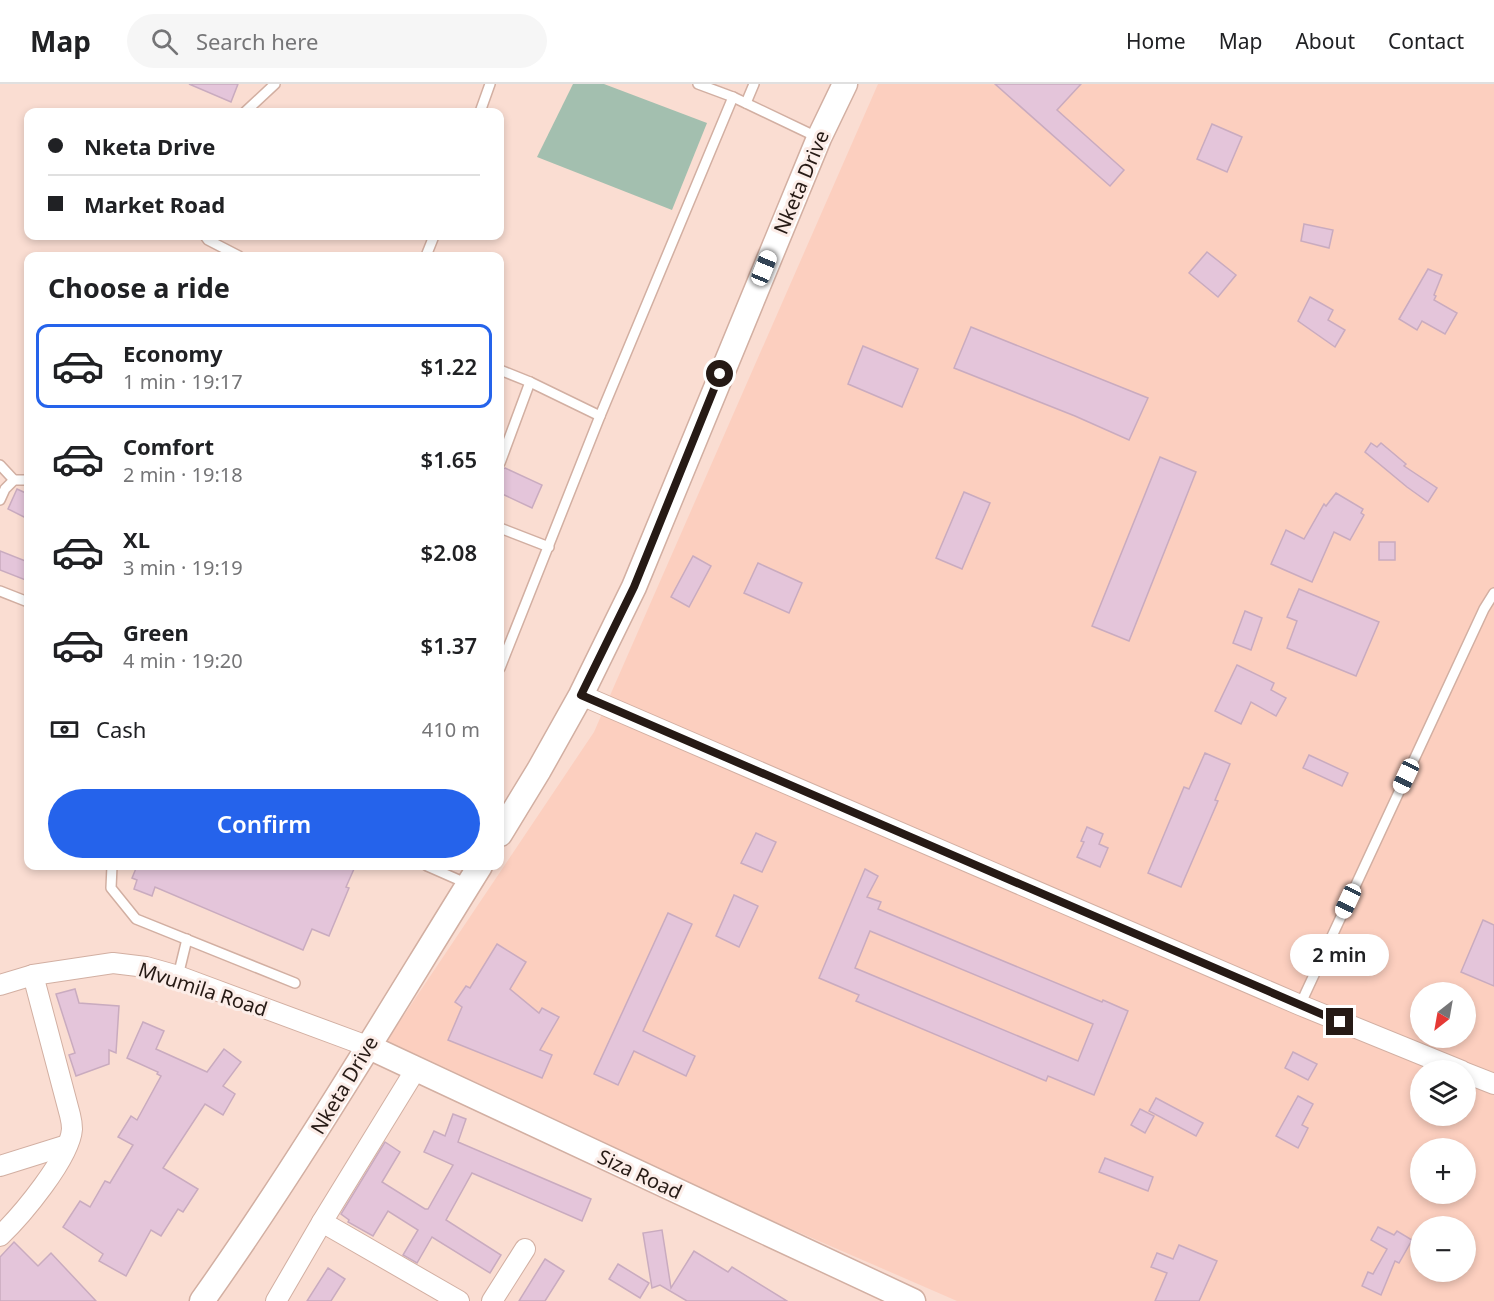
<!DOCTYPE html>
<html lang="en">
<head>
<meta charset="utf-8">
<style>
  :root { --surface:#fff; --page:#f6f6f6; --text:#202124; --muted:#757577; --line:#e0e0e0; --accent:#2563eb }
  body { margin:0; font-family:"Noto Sans",sans-serif; background:var(--page); color:var(--text); height:100vh; display:flex; flex-direction:column; font-size:22px; white-space:nowrap }
  * { box-sizing:border-box; margin:0 }
  p { font-size:20px; color:var(--muted) }
  .icon { flex:none; width:33px; height:33px; fill:none; stroke:currentColor; stroke-width:2; stroke-linecap:round; stroke-linejoin:round }
  .map { position:relative; flex:1; overflow:hidden }
  .sheet { position:absolute; left:24px; top:168px; width:480px; height:618px; display:flex; flex-direction:column; background:var(--surface); border-radius:12px; box-shadow:0 3px 9px #0003 }
  .sheet>* { flex:none }
  .guide { position:absolute; left:24px; top:24px; width:480px; height:132px; border-radius:12px; box-shadow:0 3px 9px #0003; display:grid; align-content:center; height:132px; padding:0 24px; background:var(--surface) }
  .needle { width:39px; rotate:211deg }
  .buttons { position:absolute; left:1410px; top:898px; display:grid; gap:12px }
  .buttons a { display:grid; place-items:center; width:66px; height:66px; border-radius:50%; background:var(--surface); box-shadow:0 3px 9px #0003; font-size:30px }
  .end { position:absolute; width:27px; height:27px; margin:-14px; border:8px solid #261a15; background:#fff; box-shadow:0 0 0 3px #fff }
  .from { border-radius:50% }
  .bubble { position:absolute; height:42px; border-radius:21px; background:var(--surface); box-shadow:0 3px 9px #0003; font-size:20px; font-weight:600; line-height:42px; text-align:center }
  .car { position:absolute; width:18px; height:36px; margin:-18px -9px; border-radius:8px; box-shadow:0 0 4px 2px #0007; background:linear-gradient(#fff 24%,#345 0 40%,#fff 0 76%,#345 0 86%,#fff 0) }
  .guide b { display:flex; align-items:center; gap:21px; height:57px; font-size:22px }
  .guide b+b { border-top:2px solid var(--line) }
  .guide i { width:15px; height:15px; background:var(--text) }
  ul { padding:0; list-style:none }
  li { display:flex; align-items:center; gap:18px; height:84px; margin:0 12px 9px; padding:0 12px; border:3px solid transparent; border-radius:12px }
  li div { flex:1 }
  li b { display:block; font-size:22px }
  li em { font-style:normal; font-weight:600 }
  li.active { border-color:var(--accent) }
  li>.icon { width:54px; height:54px; stroke-width:1.5 }
  h2 { padding:0 24px; font-size:27px; line-height:72px }
  .pay { display:flex; align-items:center; gap:15px; height:66px; padding:0 24px; font-size:22px }
  .pay p { margin-inline-start:auto }
  .action { display:flex; gap:12px; margin-top:auto; padding:12px 24px }
  .action a { flex:1; height:69px; border-radius:36px; background:var(--accent); color:#fff; font-size:24px; font-weight:600; line-height:69px; text-align:center }
  header { display:flex; align-items:center; gap:36px; box-sizing:border-box; height:84px; padding:0 30px; background:var(--surface); border-bottom:2px solid var(--line) }
  header strong { font-size:28px }
  nav { display:flex; gap:33px; margin-inline-start:auto; font-size:21px }
  .search { width:420px; height:54px; background:var(--page); display:flex; align-items:center; gap:15px; box-sizing:border-box; padding:0 21px; border-radius:33px; color:var(--muted); font-size:22px }
  .map>svg:first-child { display:block }
  .built { fill:#fccfbf; fill-rule:evenodd }
  .green { fill:#a3bfaf }
  .building { fill:#e4c5da; stroke:#c9abbf; stroke-width:1.5; fill-rule:evenodd }
  .lines { fill:none; stroke-linecap:round; stroke-linejoin:round }
  .service-casing { stroke:#d2afa2; stroke-width:12 }
  .minor-casing { stroke:#d2afa2; stroke-width:22 }
  .tertiary-casing { stroke:#d2afa2; stroke-width:27 }
  .service { stroke:#fff; stroke-width:9 }
  .minor { stroke:#fff; stroke-width:20 }
  .tertiary { stroke:#fff; stroke-width:24 }
  .route { stroke:#261a15; stroke-width:8 }
  .labels { text-anchor:middle; dominant-baseline:central; stroke-width:6; stroke-linejoin:round; paint-order:stroke }
  .street-label { font-size:20px; fill:#261a15; stroke:#fcede8 }
</style>
</head>
<body>
<header>
<strong>Map</strong>
<div class="search"><svg class="icon" aria-label="search" viewBox="0 0 24 24"><circle cx="10" cy="10" r="6"/><path d="M15 15l6 6"/></svg>Search here</div>
<nav><a>Home</a><a>Map</a><a>About</a><a>Contact</a></nav>
</header>
<div class="map">
<svg width="1494" height="1217" viewBox="0 0 1494 1217">
  <rect width="100%" height="100%" fill="#faddd2"/>
  <path class="built" d="M878 0H1494V1217H957L621 1071 386 958 594 648ZM1420 909H1466V954H1420ZM1420 987H1466V1032H1420ZM1420 1065H1466V1110H1420ZM1420 1143H1466V1188H1420Z"/>
  <polygon class="green" points="573,0 604,0 707,39 672,126 537,73"/>
  <g class="building">
    <polygon points="189,0 238,0 231,18"/>
    <polygon points="995,0 1081,0 1057,26 1124,86 1110,102"/>
    <polygon points="1212,40 1242,53 1227,88 1197,75"/>
    <polygon points="1304,140 1333,146 1329,164 1301,157"/>
    <polygon points="1207,168 1236,191 1218,213 1189,189"/>
    <polygon points="1428,185 1442,191 1434,211 1436,212 1434,216 1457,229 1445,250 1422,237 1417,246 1399,235"/>
    <polygon points="1310,213 1333,226 1328,236 1345,246 1335,263 1298,237"/>
    <polygon points="971,243 1148,314 1129,356 1075,332 954,284"/>
    <polygon points="863,262 918,285 902,323 848,300"/>
    <polygon points="1371,359 1377,363 1381,359 1406,380 1404,382 1437,404 1428,418 1407,403 1365,368"/>
    <polygon points="1160,373 1196,388 1129,557 1092,542"/>
    <polygon points="505,384 542,401 532,424 500,409 500,386"/>
    <polygon points="17,405 28,410 28,435 8,425"/>
    <polygon points="964,408 990,419 962,485 936,474"/>
    <polygon points="1336,409 1363,425 1361,429 1364,431 1350,456 1334,448 1312,498 1271,480 1286,446 1304,455 1324,420 1326,422"/>
    <rect x="1379" y="458" width="16" height="18"/>
    <polygon points="0,467 28,478 28,497 0,486"/>
    <polygon points="693,472 711,482 689,523 671,513"/>
    <polygon points="758,479 802,499 789,529 744,509"/>
    <polygon points="1299,505 1379,538 1356,592 1287,564 1297,537 1287,533"/>
    <polygon points="1245,527 1262,534 1251,566 1233,559"/>
    <polygon points="1237,581 1274,599 1271,606 1286,614 1276,632 1251,618 1241,640 1215,627"/>
    <polygon points="1205,669 1230,680 1215,716 1218,717 1181,803 1148,789 1184,703 1189,705"/>
    <polygon points="1309,671 1348,689 1342,702 1303,684"/>
    <polygon points="1087,743 1103,750 1099,760 1108,764 1100,783 1077,773 1084,758 1081,757"/>
    <polygon points="756,749 776,758 762,788 741,779"/>
    <polygon points="137,782 345,782 354,785 346,803 349,804 329,852 312,845 303,866 155,803 152,812 134,805 137,796 132,794"/>
    <path d="M865 785 878 792 867 813 881 818 878 825 1102 918 1103 916 1128 927 1094 1011 1048 992 1046 997 856 917 859 911 819 894ZM870 847 1093 940 1078 977 855 884Z"/>
    <polygon points="734,811 758,822 739,863 716,852"/>
    <polygon points="668,829 692,840 643,947 695,972 686,992 634,967 618,1001 594,990"/>
    <polygon points="1483,836 1494,841 1494,902 1461,888"/>
    <polygon points="497,860 526,878 510,905 539,929 542,924 559,933 540,966 552,971 542,994 448,956 462,923 455,918 466,902 470,904"/>
    <polygon points="75,905 79,919 119,922 116,969 109,966 109,980 76,992 69,971 75,969 56,910"/>
    <polygon points="143,938 164,947 156,965 207,988 224,965 241,978 223,1002 235,1010 223,1031 205,1020 163,1084 198,1105 183,1128 178,1125 161,1152 151,1146 126,1192 99,1177 103,1170 63,1143 80,1117 90,1123 105,1097 110,1099 133,1061 118,1053 131,1032 137,1036 161,992 157,990 158,988 127,974"/>
    <polygon points="1293,968 1317,980 1308,996 1285,984"/>
    <polygon points="1298,1012 1313,1020 1302,1041 1308,1044 1298,1064 1276,1052"/>
    <polygon points="1156,1014 1203,1039 1196,1052 1149,1027"/>
    <polygon points="1140,1025 1154,1032 1145,1049 1131,1041"/>
    <polygon points="453,1030 466,1035 458,1058 591,1115 582,1137 472,1089 446,1136 501,1171 490,1189 432,1153 417,1179 403,1171 418,1146 388,1127 373,1152 348,1138 349,1136 341,1130 385,1058 400,1068 382,1098 425,1125 428,1125 453,1081 424,1068 434,1047 445,1052"/>
    <polygon points="1105,1074 1153,1093 1148,1107 1099,1088"/>
    <polygon points="1378,1143 1394,1151 1397,1147 1412,1156 1399,1179 1395,1177 1381,1211 1362,1202 1368,1188 1373,1190 1387,1165 1371,1156"/>
    <polygon points="662,1146 671,1204 694,1167 728,1188 732,1183 787,1217 687,1217 660,1201 652,1204 643,1149"/>
    <polygon points="14,1158 38,1182 51,1169 96,1217 0,1217 0,1173"/>
    <polygon points="1179,1161 1217,1177 1199,1217 1155,1217 1167,1189 1151,1183 1157,1169 1173,1175"/>
    <polygon points="545,1175 564,1187 545,1217 519,1217"/>
    <polygon points="618,1180 649,1199 640,1214 609,1195"/>
    <polygon points="328,1184 345,1195 331,1217 307,1217"/>
  </g>
  <g class="lines">
    <defs>
      <g id="service">
        <polyline points="698,0 733,13 819,54"/>
        <polyline points="746,19 754,0"/>
        <polyline points="245,28 275,0"/>
        <polyline points="480,28 490,0"/>
        <polyline points="205,152 208,156 239,172"/>
        <polyline points="426,172 434,152"/>
        <polyline points="500,286 530,298 600,332"/>
        <polyline points="500,379 530,298"/>
        <polyline points="0,381 14,396"/>
        <polyline points="0,416 5,405 14,396 28,396"/>
        <polyline points="500,444 549,463"/>
        <polyline points="0,507 28,518"/>
        <polyline points="500,584 600,332 733,13"/>
        <polyline points="112,782 111,804 136,835 295,899"/>
        <polyline points="427,782 468,800"/>
        <polyline points="178,892 187,855"/>
        <polyline points="1300,921 1484,525 1494,509"/>
      </g>
      <g id="minor">
        <polyline points="581,611 1300,921 1462,987"/>
        <polyline points="0,901 33,891 113,879 146,883 178,892 367,962"/>
        <polyline points="1466,989 1494,1000"/>
        <polyline points="0,1082 67,1061"/>
        <polyline points="322,1138 459,1217"/>
        <path d="M0 1152C21 1132 70 1074 72 1045 72 1040 71 1035 70 1031L33 891"/>
        <polyline points="276,1217 322,1138 416,985"/>
        <polyline points="492,1217 525,1165"/>
      </g>
      <g id="tertiary">
        <polyline points="500,750 539,686 581,611 634,503 819,54 845,0"/>
        <polyline points="367,962 913,1217"/>
        <path d="M202 1217C302 1076 389 928 480 782"/>
      </g>
    </defs>
    <use href="#service" class="service-casing"/>
    <use href="#minor" class="minor-casing"/>
    <use href="#tertiary" class="tertiary-casing"/>
    <use href="#service" class="service"/>
    <use href="#minor" class="minor"/>
    <use href="#tertiary" class="tertiary"/>
  </g>
  <g class="lines">
    <polyline class="route" points="720,290 634,503 581,611 1340,938"/>
  </g>
  <g class="labels">
    <g class="street-label">
      <text transform="translate(801 98) rotate(-67)">Nketa Drive</text>
      <text transform="translate(203 905) rotate(18)">Mvumila Road</text>
      <text transform="translate(344 1001) rotate(-59)">Nketa Drive</text>
      <text transform="translate(640 1090) rotate(25)">Siza Road</text>
    </g>
  </g>
</svg>
<div class="buttons">
<a><svg class="needle" viewBox="-14 -14 28 28"><path d="M0-13l5 13h-10z" fill="#e53935"/><path d="M0 13l5-13h-10z" fill="#757577"/></svg></a>
<a><svg class="icon" aria-label="layers" viewBox="0 0 24 24"><path d="M12 4l9 5-9 5-9-5zM3 14l9 5 9-5"/></svg></a>
<a>+</a>
<a>−</a>
</div>
<i class="end from" style="left:720px;top:290px"></i>
<i class="end" style="left:1340px;top:938px"></i>
<div class="bubble" style="left:1290px;top:850px;width:99px">2 min</div>
<i class="car" style="left:764px;top:184px;rotate:22deg"></i>
<i class="car" style="left:1406px;top:692px;rotate:205deg"></i>
<i class="car" style="left:1348px;top:817px;rotate:205deg"></i>
<div class="guide">
<b><i class="from"></i>Nketa Drive</b>
<b><i></i>Market Road</b>
</div>
<section class="sheet">
<h2>Choose a ride</h2>
<ul>
<li class="active"><svg class="icon" aria-label="car" viewBox="0 0 24 24"><path d="M5 17H2v-5l4-1 3-4h7l3 4 3 1v5h-3M9 17h6M6 11h13"/><circle cx="7" cy="17" r="2"/><circle cx="17" cy="17" r="2"/></svg><div><b>Economy</b><p>1 min · 19:17</p></div><em>$1.22</em></li>
<li><svg class="icon" aria-label="car" viewBox="0 0 24 24"><path d="M5 17H2v-5l4-1 3-4h7l3 4 3 1v5h-3M9 17h6M6 11h13"/><circle cx="7" cy="17" r="2"/><circle cx="17" cy="17" r="2"/></svg><div><b>Comfort</b><p>2 min · 19:18</p></div><em>$1.65</em></li>
<li><svg class="icon" aria-label="car" viewBox="0 0 24 24"><path d="M5 17H2v-5l4-1 3-4h7l3 4 3 1v5h-3M9 17h6M6 11h13"/><circle cx="7" cy="17" r="2"/><circle cx="17" cy="17" r="2"/></svg><div><b>XL</b><p>3 min · 19:19</p></div><em>$2.08</em></li>
<li><svg class="icon" aria-label="car" viewBox="0 0 24 24"><path d="M5 17H2v-5l4-1 3-4h7l3 4 3 1v5h-3M9 17h6M6 11h13"/><circle cx="7" cy="17" r="2"/><circle cx="17" cy="17" r="2"/></svg><div><b>Green</b><p>4 min · 19:20</p></div><em>$1.37</em></li>
</ul>
<div class="pay"><svg class="icon" aria-label="cash" viewBox="0 0 24 24"><path d="M3 7h18v10H3z"/><circle cx="12" cy="12" r="2"/></svg>Cash<p>410 m</p></div>
<div class="action"><a>Confirm</a></div>
</section>
</div>
</body>
</html>
